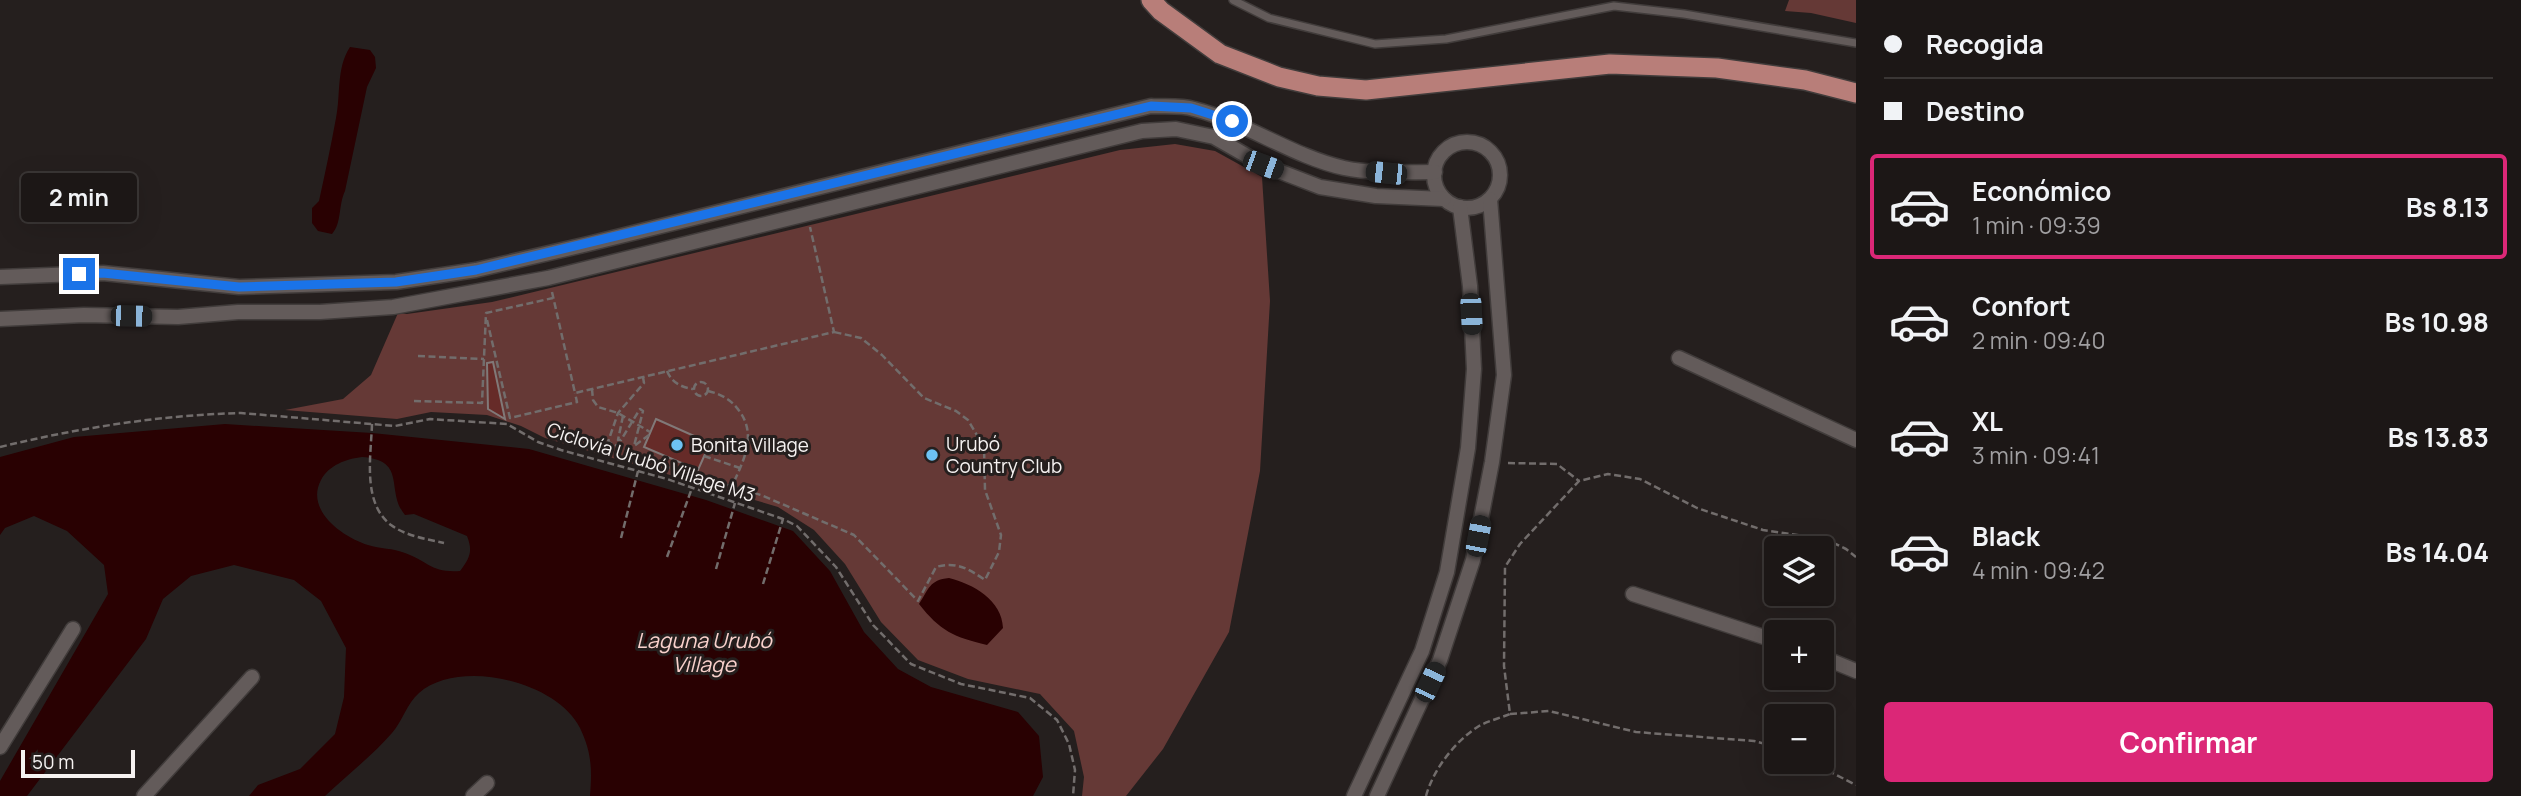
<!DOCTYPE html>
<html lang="es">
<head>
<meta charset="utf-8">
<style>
  :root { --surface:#1c1716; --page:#25201f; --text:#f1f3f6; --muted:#a09fa1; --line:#3a3635; --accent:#db2777 }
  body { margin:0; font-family:Manrope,sans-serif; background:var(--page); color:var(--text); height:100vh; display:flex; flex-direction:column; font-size:26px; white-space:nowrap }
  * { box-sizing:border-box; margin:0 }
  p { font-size:23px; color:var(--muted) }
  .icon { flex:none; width:38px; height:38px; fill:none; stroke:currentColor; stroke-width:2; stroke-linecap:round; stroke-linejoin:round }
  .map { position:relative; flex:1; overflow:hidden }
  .sheet { display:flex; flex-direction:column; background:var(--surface); width:665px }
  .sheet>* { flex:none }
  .banner { display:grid; align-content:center; height:154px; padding:0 28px; background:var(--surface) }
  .buttons { position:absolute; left:1764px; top:536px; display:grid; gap:14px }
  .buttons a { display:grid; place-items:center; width:70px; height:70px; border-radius:7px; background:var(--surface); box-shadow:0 7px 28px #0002,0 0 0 2px var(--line); font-size:35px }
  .scale { position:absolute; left:21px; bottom:18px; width:114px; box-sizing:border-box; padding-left:7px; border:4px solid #f6f2f1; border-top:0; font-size:19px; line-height:24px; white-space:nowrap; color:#f6f2f1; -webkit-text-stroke:5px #251f1e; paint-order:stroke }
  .end { position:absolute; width:32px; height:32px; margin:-16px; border:9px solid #1a73e8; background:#fff; box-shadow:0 0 0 4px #fff }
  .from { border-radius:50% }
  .bubble { position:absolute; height:49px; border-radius:7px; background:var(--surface); box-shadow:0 7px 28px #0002,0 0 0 2px var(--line); font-size:23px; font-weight:700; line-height:49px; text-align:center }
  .car { position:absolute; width:21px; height:42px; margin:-21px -10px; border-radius:9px; box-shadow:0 0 5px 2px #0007; background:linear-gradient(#222 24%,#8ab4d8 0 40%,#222 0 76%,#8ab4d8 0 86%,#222 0) }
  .banner b { display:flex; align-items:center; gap:24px; height:66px; font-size:26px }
  .banner b+b { border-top:2px solid var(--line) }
  .banner i { width:18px; height:18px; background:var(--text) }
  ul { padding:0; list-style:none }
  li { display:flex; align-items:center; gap:21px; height:105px; margin:0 14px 10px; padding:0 14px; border:4px solid transparent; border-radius:7px }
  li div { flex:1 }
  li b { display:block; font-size:26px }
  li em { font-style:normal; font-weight:700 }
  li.selected { border-color:var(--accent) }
  li>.icon { width:63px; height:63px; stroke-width:1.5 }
  .action { display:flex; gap:14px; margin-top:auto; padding:14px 28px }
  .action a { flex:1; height:80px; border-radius:7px; background:var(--accent); color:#fff; font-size:28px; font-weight:700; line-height:80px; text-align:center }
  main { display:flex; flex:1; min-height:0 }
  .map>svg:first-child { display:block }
  .green { fill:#653936 }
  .water { fill:#290102; fill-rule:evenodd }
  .building { fill:#662b28; stroke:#817978; stroke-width:2 }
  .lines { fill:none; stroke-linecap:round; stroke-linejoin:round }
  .service-casing { stroke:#413c3b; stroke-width:10 }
  .minor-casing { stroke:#413c3b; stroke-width:17 }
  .primary-casing { stroke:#413c3b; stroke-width:22 }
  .path { stroke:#726d6c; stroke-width:2.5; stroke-dasharray:7 3.5; stroke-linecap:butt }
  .service { stroke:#635b5a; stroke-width:7 }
  .minor { stroke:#635b5a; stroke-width:14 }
  .primary { stroke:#b87e79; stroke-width:19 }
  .route { stroke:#1a73e8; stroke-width:9 }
  .poi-dot { fill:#6dc2f3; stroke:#251f1e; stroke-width:2.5 }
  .labels { text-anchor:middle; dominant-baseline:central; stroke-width:6; stroke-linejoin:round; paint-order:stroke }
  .poi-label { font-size:19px; fill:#f6f2f1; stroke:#251f1e; text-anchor:start }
  .street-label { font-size:19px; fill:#f6f2f1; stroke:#251f1e }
  .water-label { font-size:21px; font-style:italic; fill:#f9d1cc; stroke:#251f1e }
</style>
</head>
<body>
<main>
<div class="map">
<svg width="1856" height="796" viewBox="0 0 1856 796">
  <rect width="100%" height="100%" fill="#251f1e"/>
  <g class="green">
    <polygon points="1789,0 1856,0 1856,23 1811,13 1785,11"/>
    <polygon points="1175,144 1215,151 1262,177 1270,301 1260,471 1229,632 1163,749 1126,796 1082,796 1084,777 1074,731 1040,694 968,679 918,660 881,622 845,564 814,530 778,507 545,438 521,426 487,415 431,412 397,419 285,410 343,399 371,375 398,313 407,314 492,302 1120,150"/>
  </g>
  <g class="water">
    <path d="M350 47 370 50 375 57 376 68 367 87 345 191C338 206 342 223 332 234L318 231 312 223V208L319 201C325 173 331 146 336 118 341 95 336 68 350 47Z"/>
    <path d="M225 424 372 433 529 449 706 500 793 531 830 571 864 632 898 669 931 687 1018 712 1039 736 1043 777 1033 796H590C592 770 592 753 580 728 557 681 459 658 419 693 407 703 402 722 392 733 372 756 347 775 325 796H249L258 785 300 769 335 734 344 697 346 648 321 601 294 580 234 565 191 576 163 599 146 639 27 796H0V781L108 594 104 565 67 531 34 516 5 528 0 535V457L74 437ZM362 457C408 460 385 491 405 515L414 514 467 536C473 551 470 558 460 571 431 573 428 561 405 553 393 548 380 549 368 545 342 537 305 510 321 480 329 465 346 459 362 457Z"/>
    <path d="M949 578C973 584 1002 600 1003 628L987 645C954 637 940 631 919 604 929 589 929 580 949 578Z"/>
  </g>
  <g class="building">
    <polygon points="493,362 505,419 488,409 487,363"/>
    <polygon points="656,419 710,443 698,470 644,447"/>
  </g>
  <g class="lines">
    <defs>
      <polyline id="service" points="1233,0 1269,18 1375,44 1446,39 1614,6 1684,14 1856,43"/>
      <g id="minor">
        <circle cx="1467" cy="175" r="33"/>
        <path d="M0 277 103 273 239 287 396 282 476 270 588 244 1151 106C1165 107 1181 105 1194 109 1245 122 1294 157 1344 168 1373 174 1404 172 1435 172"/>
        <polyline points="0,319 84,315 178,317 238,312 320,312 393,307 548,278 1142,131 1176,129 1214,137 1263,165 1320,187 1376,196 1444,199"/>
        <polyline points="1679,358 1856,440"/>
        <polyline points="1633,594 1776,641"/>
        <polyline points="1822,657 1856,671"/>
        <polyline points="0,747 73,629"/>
        <polyline points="144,796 252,677"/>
        <polyline points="473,796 487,783"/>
        <polyline points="1354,796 1422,651 1447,572 1468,448 1474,369 1470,286 1460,207"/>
        <polyline points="1377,796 1440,660 1473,560 1492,462 1504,375 1490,199"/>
      </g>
      <polyline id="primary" points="1151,0 1161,11 1220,54 1279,77 1318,86 1366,90 1610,64 1717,68 1805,80 1856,93"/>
    </defs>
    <use href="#service" class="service-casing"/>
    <use href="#minor" class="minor-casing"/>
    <use href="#primary" class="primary-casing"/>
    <g class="path">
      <polyline points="552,292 575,393 834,332 810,227"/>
      <polyline points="487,320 510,418 577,402 575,393"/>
      <polyline points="418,356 484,359"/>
      <path d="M667 371C672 383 681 387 693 389"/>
      <path d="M643 377 644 383 618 413 608 442 670 468 761 495 854 535 918 601 936 567C956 561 969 569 985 580L999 552 1001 535 985 490 984 447 968 420 956 411 924 398 882 355 861 338 834 332"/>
      <circle cx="701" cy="389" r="7"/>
      <polyline points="592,389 593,400 598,407 618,413 650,432"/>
      <path d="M708 391C721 394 732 400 740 412 757 436 743 462 732 486"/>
      <polyline points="414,401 482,403 486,313 553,298"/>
      <polyline points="623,416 618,440 621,440 640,409 643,411 634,446 649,435"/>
      <path d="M372 424C371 456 362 503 391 525 406 536 426 539 444 543"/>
      <path d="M0 447C78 428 161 415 241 413L395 426 430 419 507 424 538 442 561 450 667 479 783 519 797 526 836 567 873 625 911 664 961 684 1030 698 1057 720 1069 744 1075 770 1073 796"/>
      <polyline points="704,456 740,468"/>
      <polyline points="1508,463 1557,464 1579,481"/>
      <polyline points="621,538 638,471"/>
      <polyline points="667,557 692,488"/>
      <polyline points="716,569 735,503"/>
      <polyline points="763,584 783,519"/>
      <polyline points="1510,714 1549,711 1636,732 1754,741 1776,747"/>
      <polyline points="1809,761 1856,785"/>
      <path d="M1426 796C1433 770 1455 741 1479 726 1488 721 1500 718 1510 714L1504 666 1505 567 1520 544 1579 481 1608 474 1640 479 1697 508 1763 530 1825 539 1846 549 1856 557"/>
    </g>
    <use href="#service" class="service"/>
    <use href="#minor" class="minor"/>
    <use href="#primary" class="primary"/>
  </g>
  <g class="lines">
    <polyline class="route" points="79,274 103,273 239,287 396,282 476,270 1151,106 1191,108 1232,121"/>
  </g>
  <g class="poi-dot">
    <circle cx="677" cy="445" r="7"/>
    <circle cx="932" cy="455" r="7"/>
  </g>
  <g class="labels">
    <g class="poi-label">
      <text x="946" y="444">Urubó<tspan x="946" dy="22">Country Club</tspan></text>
      <text x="691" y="445">Bonita Village</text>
    </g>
    <g class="street-label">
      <text transform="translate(651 462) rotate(18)">Ciclovía Urubó Village M3</text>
    </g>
    <g class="water-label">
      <text x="704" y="640">Laguna Urubó<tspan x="704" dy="24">Village</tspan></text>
    </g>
  </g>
</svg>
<div class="buttons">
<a><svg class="icon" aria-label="layers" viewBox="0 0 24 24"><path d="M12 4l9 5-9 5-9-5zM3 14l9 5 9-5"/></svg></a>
<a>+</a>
<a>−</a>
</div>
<div class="scale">50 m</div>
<i class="end from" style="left:1232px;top:121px"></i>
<i class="end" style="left:79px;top:274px"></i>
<div class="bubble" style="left:21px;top:173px;width:116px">2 min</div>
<i class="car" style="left:1263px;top:165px;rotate:110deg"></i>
<i class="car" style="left:1386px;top:173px;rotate:276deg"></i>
<i class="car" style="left:1471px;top:314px;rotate:177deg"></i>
<i class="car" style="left:131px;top:316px;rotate:91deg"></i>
<i class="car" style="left:1478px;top:536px;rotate:11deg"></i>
<i class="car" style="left:1430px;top:682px;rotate:25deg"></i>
</div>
<section class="sheet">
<div class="banner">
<b><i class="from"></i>Recogida</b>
<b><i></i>Destino</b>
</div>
<ul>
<li class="selected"><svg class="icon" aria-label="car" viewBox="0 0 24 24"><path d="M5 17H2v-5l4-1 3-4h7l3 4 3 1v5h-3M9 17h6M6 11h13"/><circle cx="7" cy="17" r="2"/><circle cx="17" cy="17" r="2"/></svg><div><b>Económico</b><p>1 min · 09:39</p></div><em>Bs 8.13</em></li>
<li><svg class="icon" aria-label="car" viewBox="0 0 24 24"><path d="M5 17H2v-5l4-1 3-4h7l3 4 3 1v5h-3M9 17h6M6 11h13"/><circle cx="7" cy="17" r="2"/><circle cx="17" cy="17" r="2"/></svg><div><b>Confort</b><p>2 min · 09:40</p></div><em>Bs 10.98</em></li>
<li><svg class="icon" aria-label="car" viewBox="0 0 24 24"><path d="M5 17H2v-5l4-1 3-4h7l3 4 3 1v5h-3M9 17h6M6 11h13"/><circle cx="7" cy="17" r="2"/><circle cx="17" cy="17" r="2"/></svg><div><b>XL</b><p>3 min · 09:41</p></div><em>Bs 13.83</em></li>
<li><svg class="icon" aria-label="car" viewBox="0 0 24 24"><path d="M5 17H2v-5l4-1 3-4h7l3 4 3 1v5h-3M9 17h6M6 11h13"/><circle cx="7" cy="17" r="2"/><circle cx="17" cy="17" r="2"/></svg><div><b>Black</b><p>4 min · 09:42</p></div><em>Bs 14.04</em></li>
</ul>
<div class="action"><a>Confirmar</a></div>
</section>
</main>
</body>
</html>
